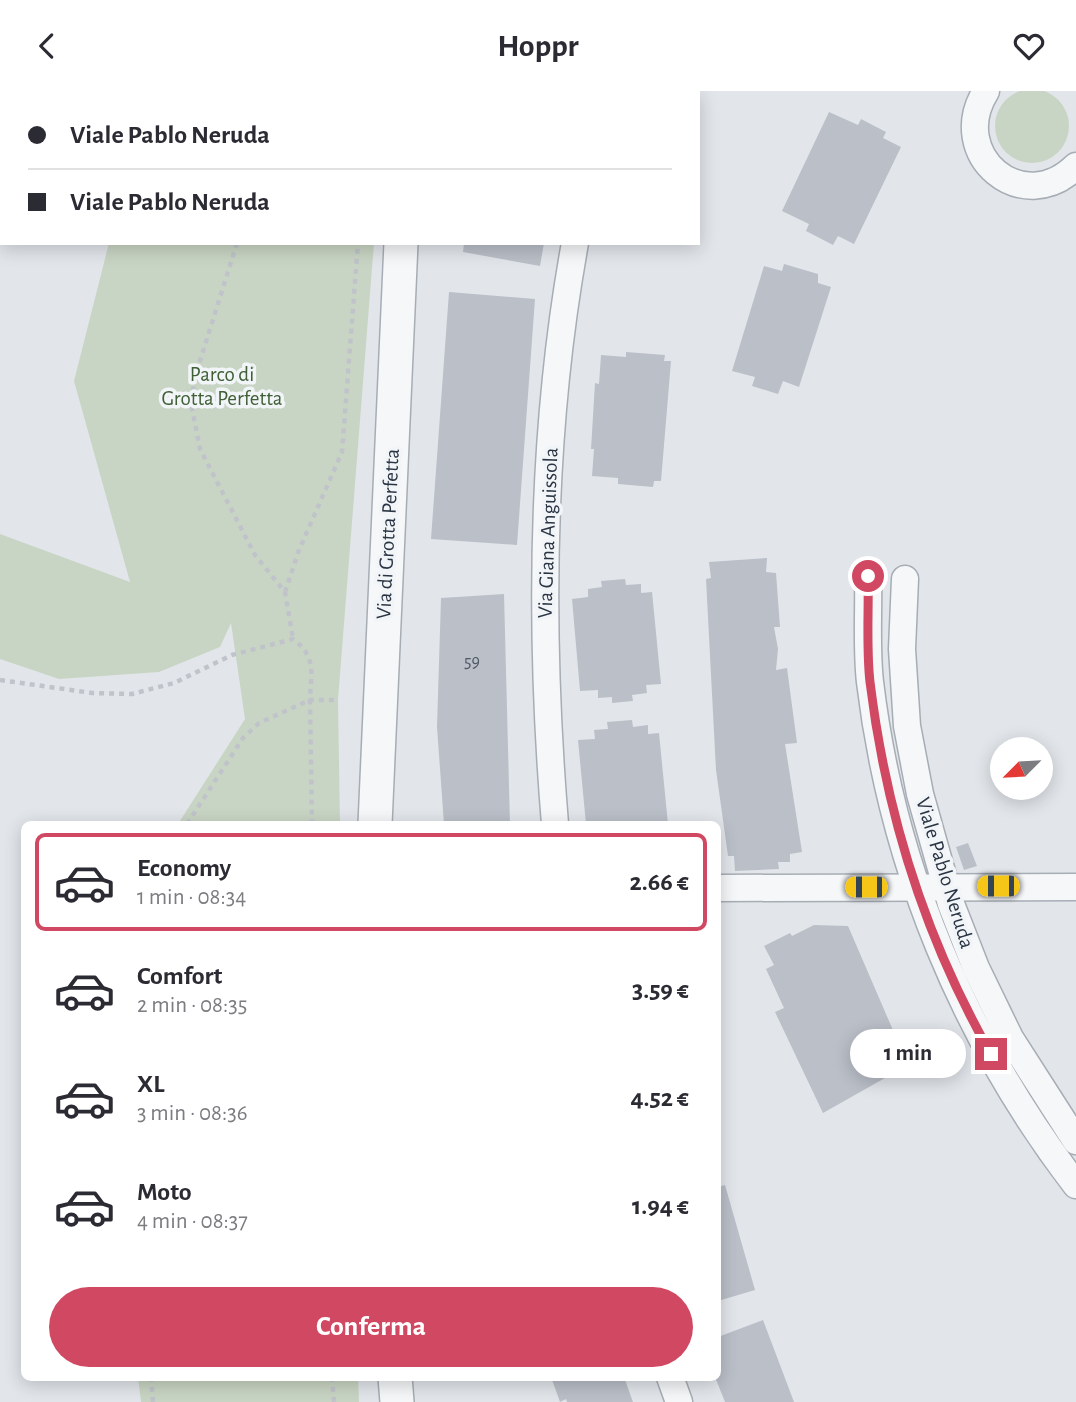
<!DOCTYPE html>
<html lang="it">
<head>
<meta charset="utf-8">
<style>
  :root { --surface:#fff; --page:#f2f2f3; --text:#2b2b33; --muted:#7c7c81; --line:#e1e1e2; --accent:#d04861 }
  body { margin:0; font-family:"Alegreya Sans",sans-serif; background:var(--page); color:var(--text); height:100vh; display:flex; flex-direction:column; font-size:26px; white-space:nowrap }
  * { box-sizing:border-box; margin:0 }
  p { font-size:23px; color:var(--muted) }
  .icon { flex:none; width:38px; height:38px; fill:none; stroke:currentColor; stroke-width:2; stroke-linecap:round; stroke-linejoin:round }
  .map { position:relative; flex:1; overflow:hidden }
  .panel { position:absolute; left:21px; top:730px; width:700px; height:560px; display:flex; flex-direction:column; background:var(--surface); border-radius:10px; box-shadow:0 4px 18px #0003 }
  .panel>* { flex:none }
  .top-card { position:absolute; left:0px; top:0px; width:700px; height:154px; box-shadow:0 4px 18px #0003; display:grid; align-content:center; height:154px; padding:0 28px; background:var(--surface) }
  .needle { width:46px; rotate:246deg }
  .controls { position:absolute; left:990px; top:646px; display:grid; gap:14px }
  .controls a { display:grid; place-items:center; width:63px; height:63px; border-radius:50%; background:var(--surface); box-shadow:0 4px 18px #0003; font-size:35px }
  .end { position:absolute; width:32px; height:32px; margin:-16px; border:9px solid #d04861; background:#fff; box-shadow:0 0 0 4px #fff }
  .from { border-radius:50% }
  .bubble { position:absolute; height:49px; border-radius:24px; background:var(--surface); box-shadow:0 4px 18px #0003; font-size:23px; font-weight:700; line-height:49px; text-align:center }
  .car { position:absolute; width:21px; height:42px; margin:-21px -10px; border-radius:9px; box-shadow:0 0 5px 2px #0007; background:linear-gradient(#f5c518 24%,#345 0 40%,#f5c518 0 76%,#345 0 86%,#f5c518 0) }
  .top-card b { display:flex; align-items:center; gap:24px; height:66px; font-size:26px }
  .top-card b+b { border-top:2px solid var(--line) }
  .top-card i { width:18px; height:18px; background:var(--text) }
  ul { padding:12px 0 0; list-style:none }
  li { display:flex; align-items:center; gap:21px; height:98px; margin:0 14px 10px; padding:0 14px; border:4px solid transparent; border-radius:10px }
  li div { flex:1 }
  li b { display:block; font-size:26px }
  li em { font-style:normal; font-weight:700 }
  li.current { border-color:var(--accent) }
  li>.icon { width:63px; height:63px; stroke-width:1.5 }
  .cta { display:flex; gap:14px; margin-top:auto; padding:14px 28px }
  .cta a { flex:1; height:80px; border-radius:42px; background:var(--accent); color:#fff; font-size:28px; font-weight:700; line-height:80px; text-align:center }
  header { display:flex; justify-content:space-between; align-items:center; height:91px; padding:0 28px; background:var(--surface); font-size:32px; font-weight:700 }
  .map>svg:first-child { display:block }
  .green { fill:#c9d5c4 }
  .building { fill:#babfc8 }
  .lines { fill:none; stroke-linecap:round; stroke-linejoin:round }
  .minor-casing { stroke:#a7adb5; stroke-width:29 }
  .tertiary-casing { stroke:#a7adb5; stroke-width:36 }
  .path { stroke:#c0c4ca; stroke-width:4.5; stroke-dasharray:5 5; stroke-linecap:butt }
  .minor { stroke:#f5f7f9; stroke-width:26 }
  .tertiary { stroke:#f5f7f9; stroke-width:33 }
  .route { stroke:#d04861; stroke-width:9 }
  .labels { text-anchor:middle; dominant-baseline:central; stroke-width:7; stroke-linejoin:round; paint-order:stroke }
  .number-label { font-size:18px; fill:#4e5764 }
  .park-label { font-size:21px; fill:#405f37; stroke:#f2f5f8 }
  .street-label { font-size:21px; fill:#2a3443; stroke:#f2f5f8 }
</style>
</head>
<body>
<header><svg class="icon" aria-label="back" viewBox="0 0 24 24"><path d="M15 5l-7 7 7 7"/></svg>Hoppr<svg class="icon" aria-label="heart" viewBox="0 0 24 24"><path d="M12 20l-8-8c-3-5 5-10 8-4 3-6 11-1 8 4z"/></svg></header>
<div class="map">
<svg width="1076" height="1311" viewBox="0 0 1076 1311">
  <rect width="100%" height="100%" fill="#e2e6eb"/>
  <g class="green">
    <circle cx="1032" cy="35" r="37"/>
    <polygon points="116,0 386,0 386,2"/>
    <polygon points="109,152 374,152 338,609 340,733 178,733 245,628 231,532 220,556 159,581 59,588 0,568 0,443 130,491 74,290"/>
    <polygon points="138,1286 358,1286 359,1311 141,1311"/>
  </g>
  <g class="building">
    <polygon points="829,21 858,34 861,28 886,41 883,47 901,56 854,153 838,145 833,154 806,140 809,133 782,120"/>
    <polygon points="464,152 544,152 540,175 463,161"/>
    <polygon points="784,173 818,183 818,192 831,196 799,296 783,290 778,303 752,295 755,286 732,280 764,175 782,180"/>
    <polygon points="449,201 535,208 517,454 431,448"/>
    <polygon points="626,261 665,264 664,270 671,270 661,390 654,390 653,396 618,393 618,387 592,385 594,358 591,358 595,292 599,293 601,264 626,266"/>
    <polygon points="767,467 766,481 776,482 780,536 774,536 778,558 776,579 787,577 797,652 785,653 802,761 790,763 790,771 778,771 779,778 735,780 734,765 728,765 716,679 706,488 711,487 709,471"/>
    <polygon points="625,488 626,494 641,493 641,502 652,501 661,593 646,594 647,602 632,604 633,610 612,612 612,606 598,607 598,599 580,600 572,508 588,506 588,498 602,496 601,490"/>
    <polygon points="504,503 510,733 444,733 437,636 441,507"/>
    <polygon points="632,629 633,636 648,634 648,643 659,642 668,733 586,733 578,649 595,648 594,639 608,638 607,631"/>
    <polygon points="968,752 977,775 964,779 956,756"/>
    <polygon points="814,834 848,835 908,974 823,1022 775,921 784,917 766,878 774,874 764,855 790,842 792,845"/>
    <polygon points="725,1094 755,1199 718,1210 718,1096"/>
    <polygon points="763,1229 794,1311 725,1311 715,1286 718,1286 718,1246"/>
    <polygon points="551,1286 624,1286 633,1311 567,1311 566,1308 560,1311"/>
  </g>
  <g class="lines">
    <defs>
      <g id="minor">
        <path d="M986 0C946 64 1023 128 1076 75"/>
        <polyline points="603,2 603,0"/>
        <path d="M868 485C869 520 866 556 870 591 892 774 964 948 1076 1094"/>
        <polyline points="905,488 902,558 907,635 920,703 951,813 976,877 1010,947 1076,1050"/>
        <path d="M555 733C539 540 540 344 575 152"/>
        <polyline points="718,797 1076,796"/>
        <polyline points="670,1286 679,1311"/>
      </g>
      <g id="tertiary">
        <polyline points="408,2 408,0"/>
        <polyline points="375,733 401,152"/>
        <polyline points="395,1286 397,1311"/>
      </g>
    </defs>
    <use href="#minor" class="minor-casing"/>
    <use href="#tertiary" class="tertiary-casing"/>
    <g class="path">
      <polyline points="283,2 283,0"/>
      <polyline points="365,2 365,0"/>
      <polyline points="237,152 194,289 192,317 200,358 255,464 285,501 293,548"/>
      <polyline points="285,501 299,459 342,361 358,152"/>
      <path d="M0 589 92 602 132 603 174 592 232 564 293 548C317 566 311 582 310 609H338"/>
      <polyline points="187,733 243,647 259,632 310,609 312,733"/>
      <polyline points="151,1286 153,1311"/>
      <polyline points="332,1286 334,1311"/>
    </g>
    <use href="#minor" class="minor"/>
    <use href="#tertiary" class="tertiary"/>
  </g>
  <g class="lines">
    <path class="route" d="M868 485C869 520 866 556 870 591 886 722 926 849 991 963"/>
  </g>
  <g class="labels">
    <g class="number-label">
      <text x="472" y="571">59</text>
    </g>
    <g class="park-label">
      <text x="222" y="283">Parco di<tspan x="222" dy="24">Grotta Perfetta</tspan></text>
    </g>
    <g class="street-label">
      <text transform="translate(548 442) rotate(-88)">Via Giana Anguissola</text>
      <text transform="translate(388 443) rotate(-87)">Via di Grotta Perfetta</text>
      <text transform="translate(945 782) rotate(73)">Viale Pablo Neruda</text>
    </g>
  </g>
</svg>
<div class="controls">
<a><svg class="needle" viewBox="-14 -14 28 28"><path d="M0-13l5 13h-10z" fill="#e53935"/><path d="M0 13l5-13h-10z" fill="#7c7c81"/></svg></a>
</div>
<i class="end from" style="left:868px;top:485px"></i>
<i class="end" style="left:991px;top:963px"></i>
<div class="bubble" style="left:850px;top:938px;width:116px">1 min</div>
<i class="car" style="left:998px;top:795px;rotate:270deg"></i>
<i class="car" style="left:866px;top:796px;rotate:270deg"></i>
<div class="top-card">
<b><i class="from"></i>Viale Pablo Neruda</b>
<b><i></i>Viale Pablo Neruda</b>
</div>
<section class="panel">
<ul>
<li class="current"><svg class="icon" aria-label="car" viewBox="0 0 24 24"><path d="M5 17H2v-5l4-1 3-4h7l3 4 3 1v5h-3M9 17h6M6 11h13"/><circle cx="7" cy="17" r="2"/><circle cx="17" cy="17" r="2"/></svg><div><b>Economy</b><p>1 min · 08:34</p></div><em>2.66 €</em></li>
<li><svg class="icon" aria-label="car" viewBox="0 0 24 24"><path d="M5 17H2v-5l4-1 3-4h7l3 4 3 1v5h-3M9 17h6M6 11h13"/><circle cx="7" cy="17" r="2"/><circle cx="17" cy="17" r="2"/></svg><div><b>Comfort</b><p>2 min · 08:35</p></div><em>3.59 €</em></li>
<li><svg class="icon" aria-label="car" viewBox="0 0 24 24"><path d="M5 17H2v-5l4-1 3-4h7l3 4 3 1v5h-3M9 17h6M6 11h13"/><circle cx="7" cy="17" r="2"/><circle cx="17" cy="17" r="2"/></svg><div><b>XL</b><p>3 min · 08:36</p></div><em>4.52 €</em></li>
<li><svg class="icon" aria-label="car" viewBox="0 0 24 24"><path d="M5 17H2v-5l4-1 3-4h7l3 4 3 1v5h-3M9 17h6M6 11h13"/><circle cx="7" cy="17" r="2"/><circle cx="17" cy="17" r="2"/></svg><div><b>Moto</b><p>4 min · 08:37</p></div><em>1.94 €</em></li>
</ul>
<div class="cta"><a>Conferma</a></div>
</section>
</div>
</body>
</html>
